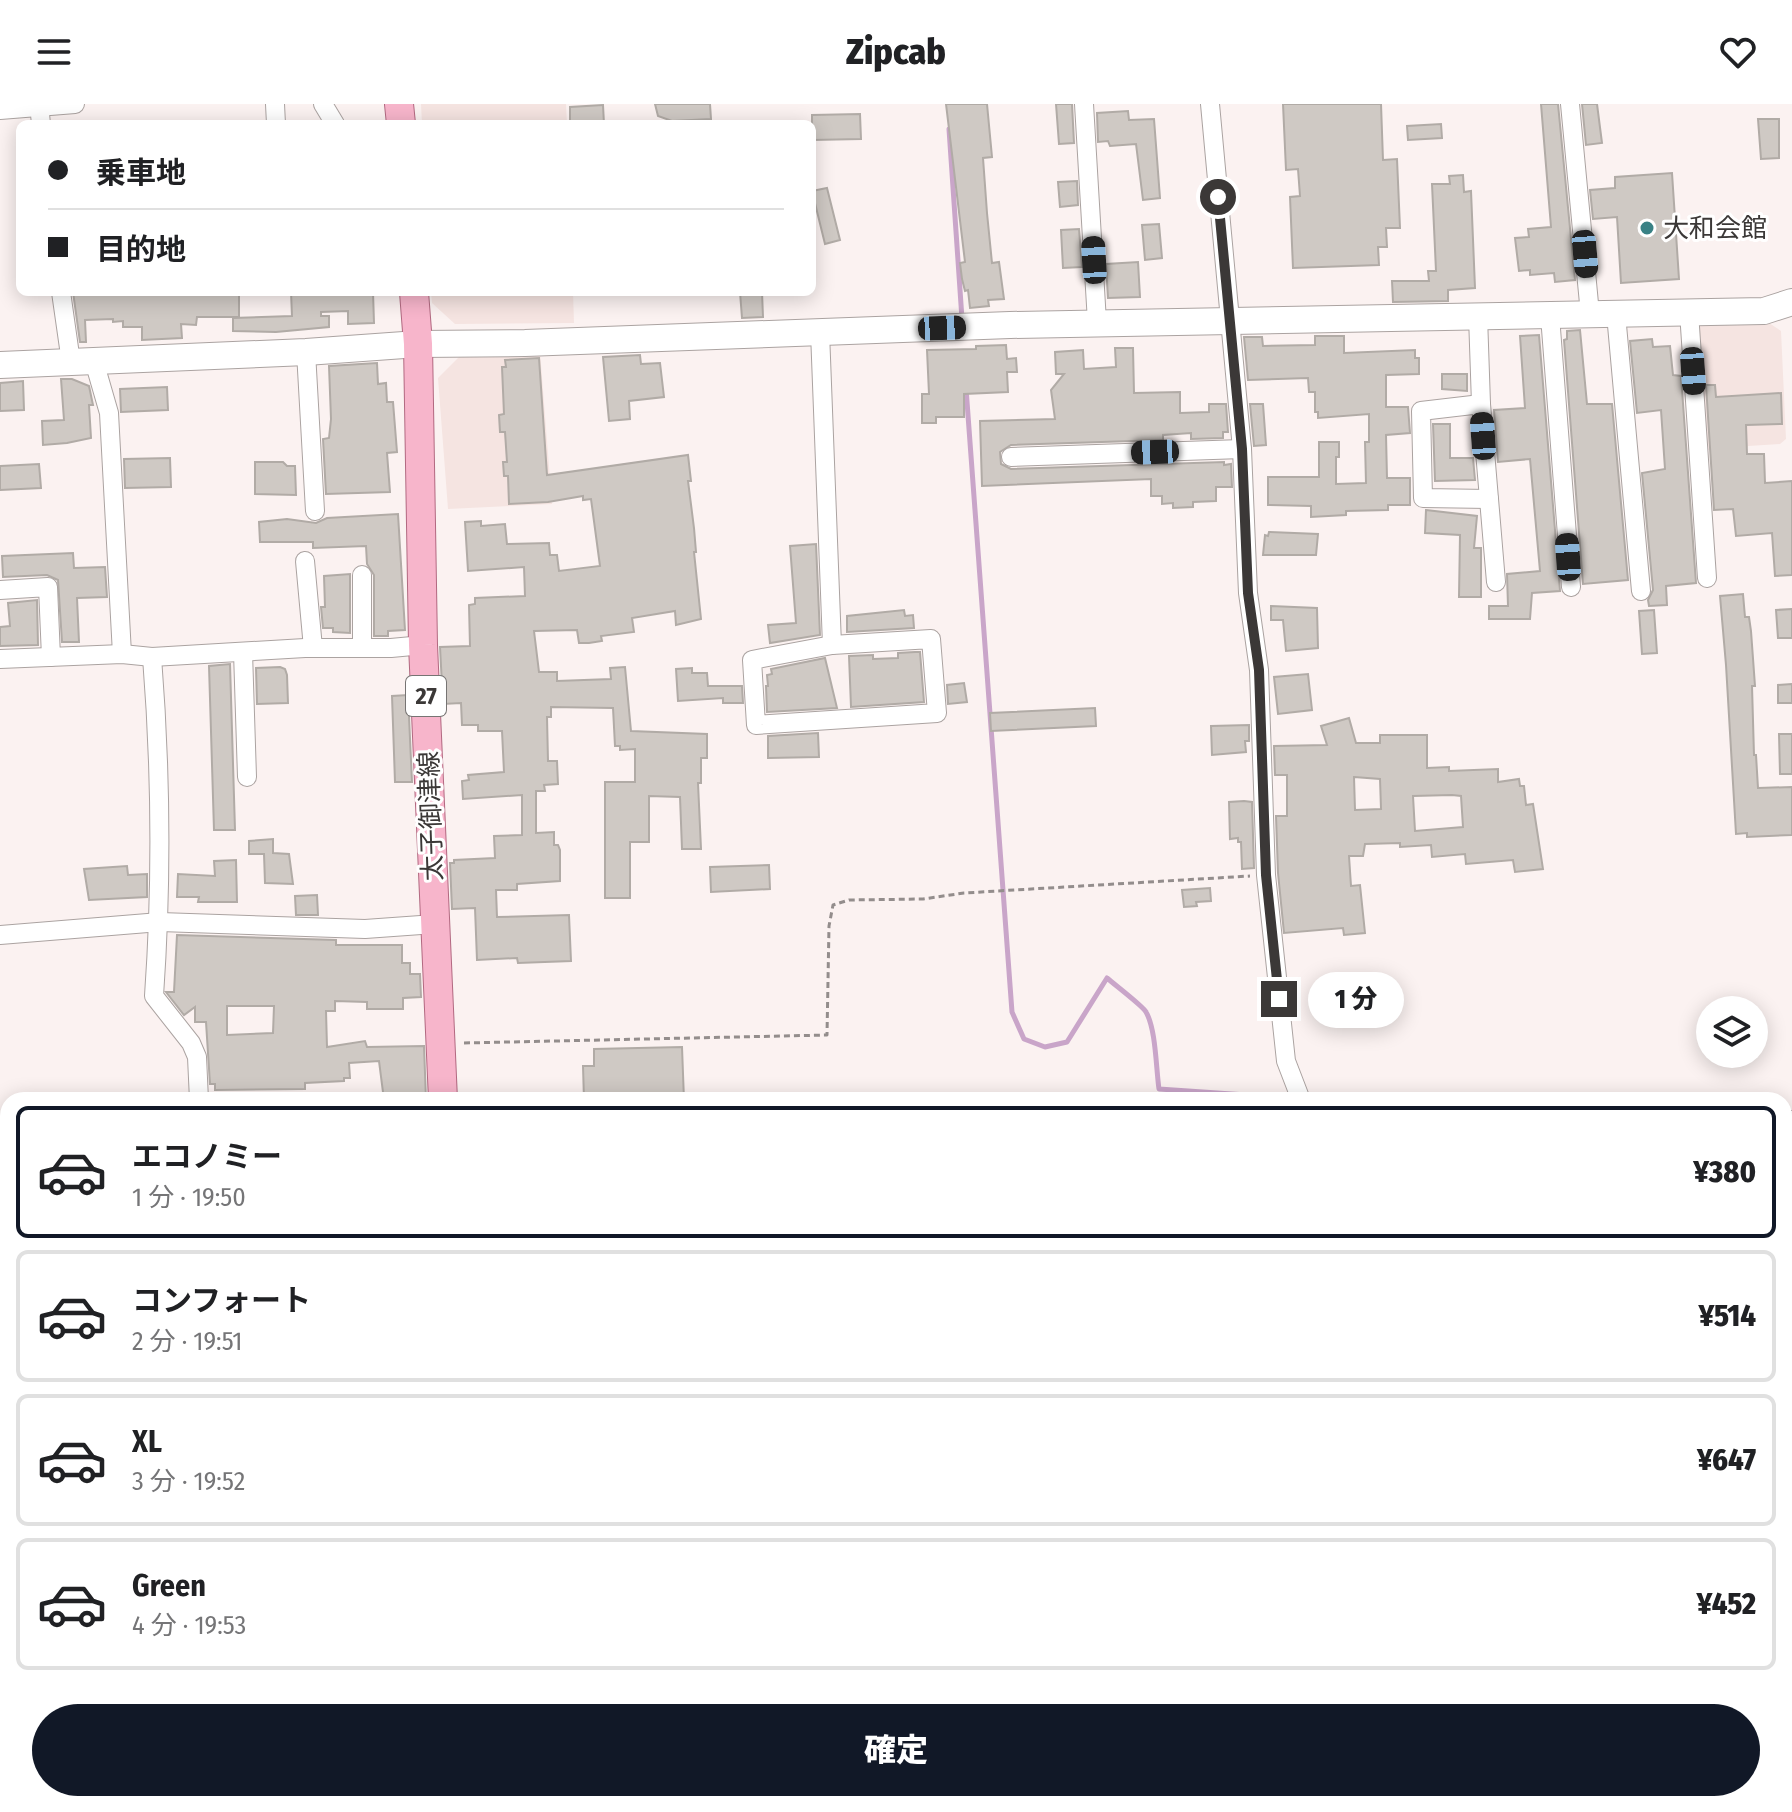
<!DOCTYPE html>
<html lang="ja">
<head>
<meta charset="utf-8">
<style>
  :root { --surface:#fff; --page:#f2f2f2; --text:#202124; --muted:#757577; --line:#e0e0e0; --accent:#111827 }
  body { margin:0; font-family:"Fira Sans Condensed","Noto Sans JP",sans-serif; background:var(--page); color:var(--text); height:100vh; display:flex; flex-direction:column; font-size:30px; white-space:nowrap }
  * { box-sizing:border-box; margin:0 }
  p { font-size:26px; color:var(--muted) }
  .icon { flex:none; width:44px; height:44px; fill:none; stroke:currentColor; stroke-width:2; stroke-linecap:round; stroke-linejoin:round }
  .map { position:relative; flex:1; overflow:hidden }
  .sheet { position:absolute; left:0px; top:988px; width:1792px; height:720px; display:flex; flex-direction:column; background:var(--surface); border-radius:24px 24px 0 0; box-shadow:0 4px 20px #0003 }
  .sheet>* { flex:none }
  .top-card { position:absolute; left:16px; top:16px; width:800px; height:176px; border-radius:12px; box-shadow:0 4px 20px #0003; display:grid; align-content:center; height:176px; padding:0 32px; background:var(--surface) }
  .fabs { position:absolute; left:1696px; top:892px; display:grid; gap:16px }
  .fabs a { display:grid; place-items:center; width:72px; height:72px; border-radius:50%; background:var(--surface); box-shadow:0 4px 20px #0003; font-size:40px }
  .end { position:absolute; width:36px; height:36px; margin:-18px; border:10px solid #3b3837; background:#fff; box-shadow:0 0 0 4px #fff }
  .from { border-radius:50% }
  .bubble { position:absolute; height:56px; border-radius:28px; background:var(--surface); box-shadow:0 4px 20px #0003; font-size:26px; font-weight:800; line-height:56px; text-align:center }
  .car { position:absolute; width:24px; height:48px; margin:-24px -12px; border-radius:10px; box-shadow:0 0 6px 2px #0007; background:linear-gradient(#222 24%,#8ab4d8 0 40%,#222 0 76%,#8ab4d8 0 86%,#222 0) }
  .top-card b { display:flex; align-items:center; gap:28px; height:76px; font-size:30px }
  .top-card b+b { border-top:2px solid var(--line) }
  .top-card i { width:20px; height:20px; background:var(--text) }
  ul { padding:14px 0 0; list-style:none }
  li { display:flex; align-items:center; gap:24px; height:132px; margin:0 16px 12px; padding:0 16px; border:4px solid var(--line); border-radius:12px }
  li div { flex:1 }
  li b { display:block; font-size:30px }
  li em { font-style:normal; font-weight:800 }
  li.selected { border-color:var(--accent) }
  li>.icon { width:72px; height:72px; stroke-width:1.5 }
  .button { display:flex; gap:16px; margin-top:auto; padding:16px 32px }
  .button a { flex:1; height:92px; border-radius:48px; background:var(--accent); color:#fff; font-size:32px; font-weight:800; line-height:92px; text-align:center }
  header { display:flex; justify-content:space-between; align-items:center; height:104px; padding:0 32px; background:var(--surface); font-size:36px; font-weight:800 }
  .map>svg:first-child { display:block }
  .built { fill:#f5e4e1 }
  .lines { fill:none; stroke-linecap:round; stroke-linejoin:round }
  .stream { stroke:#c9a5c9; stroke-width:5 }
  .building { fill:#cfc9c4; stroke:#b1aba6; stroke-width:2; fill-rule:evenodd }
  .street-casing { stroke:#aba3a1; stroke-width:20 }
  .secondary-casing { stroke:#aba3a1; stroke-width:28 }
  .primary-casing { stroke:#b26981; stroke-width:30 }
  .path { stroke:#938d8c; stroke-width:3; stroke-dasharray:6 4; stroke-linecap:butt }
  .street { stroke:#fff; stroke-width:18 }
  .secondary { stroke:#fff; stroke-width:26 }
  .primary { stroke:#f7b5cb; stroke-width:28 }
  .route { stroke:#3b3837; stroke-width:10 }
  .poi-dot { fill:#398185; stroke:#fff; stroke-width:3 }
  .labels { text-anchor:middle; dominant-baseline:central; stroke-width:6; stroke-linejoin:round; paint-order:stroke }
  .shield { fill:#fff; stroke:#767473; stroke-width:2 }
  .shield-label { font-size:24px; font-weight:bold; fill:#3b3837 }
  .poi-label { font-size:26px; fill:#3b3837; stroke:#fff; text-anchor:start }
  .street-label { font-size:26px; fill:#3b3837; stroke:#fff }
</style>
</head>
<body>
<header><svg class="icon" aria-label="menu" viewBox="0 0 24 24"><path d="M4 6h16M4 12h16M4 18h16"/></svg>Zipcab<svg class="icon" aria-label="heart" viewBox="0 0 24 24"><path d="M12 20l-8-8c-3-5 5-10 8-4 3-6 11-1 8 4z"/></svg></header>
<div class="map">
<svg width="1792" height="1708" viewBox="0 0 1792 1708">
  <rect width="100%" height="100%" fill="#fbf2f1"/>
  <g class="built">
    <polygon points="421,0 566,0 567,20 422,20"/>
    <polygon points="431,188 573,188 574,219 455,220 432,199"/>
    <polygon points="1766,217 1781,227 1786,335 1780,340 1748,342 1746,346 1702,346 1693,220"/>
    <polygon points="464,248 540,248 552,400 448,405 438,274"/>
  </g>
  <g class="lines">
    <g class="stream">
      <polyline points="949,25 962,215"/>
      <path d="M966 284 1012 908 1024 935 1045 943 1067 938 1107 874C1115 881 1144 903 1146 908 1156 925 1156 965 1159 985L1276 993 1279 996"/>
      <polyline points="0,1403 8,1402"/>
      <polyline points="983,1708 985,1700"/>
    </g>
  </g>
  <g class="building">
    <polygon points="655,0 710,0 711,15 672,17 658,12"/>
    <polygon points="946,0 987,0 992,53 983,54 987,109 992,159 999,158 1004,195 988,196 989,202 970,204 968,186 965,187 962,175 960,159 965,158"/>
    <polygon points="1056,0 1072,0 1074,39 1059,40"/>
    <polygon points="1283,0 1381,0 1383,56 1397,55 1400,124 1386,124 1387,143 1378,143 1379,161 1293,164 1290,93 1300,92 1298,65 1286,66"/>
    <polygon points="1541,0 1558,0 1575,176 1555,178 1554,169 1530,171 1530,166 1519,167 1515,134 1529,133 1528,125 1551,123"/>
    <polygon points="1582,0 1597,0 1602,39 1586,41"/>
    <polygon points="603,1 604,20 570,20 570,3"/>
    <polygon points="1128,7 1129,16 1154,15 1160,94 1143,96 1136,40 1110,42 1108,37 1098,38 1097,9"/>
    <polygon points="860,10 861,35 812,36 812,11"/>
    <polygon points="1758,15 1779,15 1779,54 1761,55"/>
    <polygon points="1441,20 1442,34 1408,36 1407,22"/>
    <polygon points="1672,69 1679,175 1621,179 1617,113 1593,115 1590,86 1615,84 1615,73"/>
    <polygon points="1463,71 1464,88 1471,87 1475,184 1448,186 1448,197 1393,198 1392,177 1429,177 1428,167 1436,167 1432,80 1450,80 1449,72"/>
    <polygon points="1077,77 1078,101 1060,103 1058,78"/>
    <polygon points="827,84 840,136 825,140 812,87"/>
    <polygon points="1159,120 1162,154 1145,156 1142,121"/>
    <polygon points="1079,125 1082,163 1063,164 1061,126"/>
    <polygon points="1138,158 1140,193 1108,194 1106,160"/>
    <polygon points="73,188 239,188 239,213 197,213 196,221 181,220 182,234 142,236 142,223 123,223 123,217 113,218 113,215 85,216 86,238 80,238"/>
    <polygon points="291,188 373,188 374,219 348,220 348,207 321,208 321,212 329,212 329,223 276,228 233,227 233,214 292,212"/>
    <polygon points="740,188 762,188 763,213 742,214"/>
    <polygon points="1580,226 1587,300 1612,300 1628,476 1583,480 1564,236 1567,235 1567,227"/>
    <polygon points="1539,231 1560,487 1532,489 1530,515 1489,515 1489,502 1508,502 1507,470 1540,467 1530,355 1498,358 1494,306 1525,304 1520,232"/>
    <polygon points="1315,232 1344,232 1344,249 1415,246 1415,254 1419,254 1419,270 1386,271 1386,303 1408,303 1410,329 1386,331 1387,374 1410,374 1410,401 1388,401 1388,406 1346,407 1346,411 1311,413 1311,402 1268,401 1268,373 1319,373 1319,338 1339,338 1339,353 1336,353 1336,380 1366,379 1365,338 1369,338 1369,310 1318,314 1318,308 1315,308 1315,288 1309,288 1308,274 1248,276 1244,233 1262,233 1263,242 1315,241"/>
    <polygon points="1652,235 1653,243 1670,242 1673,271 1681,272 1696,479 1666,482 1667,501 1649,502 1648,496 1653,486 1642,369 1665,365 1661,306 1637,309 1630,237"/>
    <polygon points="1006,241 1007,255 1016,254 1017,268 1007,268 1008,288 964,290 964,313 936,313 936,319 922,319 922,290 929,290 927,246 976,245 976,242"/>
    <polygon points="1115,244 1133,244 1134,289 1180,288 1180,309 1209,308 1209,300 1226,300 1228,328 1223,328 1223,334 1191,335 1191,329 1163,331 1163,336 1011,341 1000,348 1001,360 1011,365 1224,358 1224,361 1231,360 1232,383 1216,383 1216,397 1193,398 1193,403 1173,404 1173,399 1162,400 1162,392 1151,392 1151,375 982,382 980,317 1055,315 1051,286 1064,270 1056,270 1055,248 1083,246 1084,265 1116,263"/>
    <polygon points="640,251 641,260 660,259 664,293 629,297 630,315 609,317 603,253"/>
    <polygon points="539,254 547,371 688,351 691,377 688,377 694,424 696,448 694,448 701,515 676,521 675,507 632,514 634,528 601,532 602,537 589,539 579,539 577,526 534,527 539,568 557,568 557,577 611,575 610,564 625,563 631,627 707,630 707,654 701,654 701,679 698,679 701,745 682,745 680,693 649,692 649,738 630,738 630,794 605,794 605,678 635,678 635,645 620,646 620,642 615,642 613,604 551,603 551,613 547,613 548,657 557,657 558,680 544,681 545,687 536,687 536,729 554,728 554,741 558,741 560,746 560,777 517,780 517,786 496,786 497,813 569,811 571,857 518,859 517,854 477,856 475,804 452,805 450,759 454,759 454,756 495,754 494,732 522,731 522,691 463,695 462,677 469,676 468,671 504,668 502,627 478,627 478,621 462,621 461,599 443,600 440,543 470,542 469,501 475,500 475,494 525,492 524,463 468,467 465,418 481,417 481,422 505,420 507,440 549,439 550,451 557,451 559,467 600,462 591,395 583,396 583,392 548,398 509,400 508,372 504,372 503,358 507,358 505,328 500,328 499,311 504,310 502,263 506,263 505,256"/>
    <polygon points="377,259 378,280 386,279 387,298 393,298 397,348 387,349 390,388 326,390 323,335 329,334 331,315 329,262"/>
    <polygon points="1442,270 1467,270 1467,287 1442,285"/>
    <polygon points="61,275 72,275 89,282 93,301 89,301 91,334 67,339 43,341 42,317 64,316"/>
    <polygon points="23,277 24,306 0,307 0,279"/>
    <polygon points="1706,281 1715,281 1716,293 1781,289 1782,320 1746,321 1747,350 1764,350 1765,379 1792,377 1792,471 1775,472 1772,429 1736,432 1733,405 1714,406"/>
    <polygon points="167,283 168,306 121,308 120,285"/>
    <polygon points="1250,300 1263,300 1266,341 1254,342"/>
    <polygon points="1433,320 1450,320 1450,354 1473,354 1475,376 1435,377"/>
    <polygon points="170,354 171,383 125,384 124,355"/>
    <polygon points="255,358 283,358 287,362 295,362 296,391 255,390"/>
    <polygon points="39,360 41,384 0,386 0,362"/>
    <polygon points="1426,406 1477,412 1474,444 1481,444 1481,493 1459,493 1460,431 1425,429"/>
    <polygon points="398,410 405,526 388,527 388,532 374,532 374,471 367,460 366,442 313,444 313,438 260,438 259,418 287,415 316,419 327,414"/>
    <polygon points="1269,428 1318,430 1316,451 1263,451 1265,431 1268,432"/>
    <polygon points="816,440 820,531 770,539 768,521 796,519 790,442"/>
    <polygon points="73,449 74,464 105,463 107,493 77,494 79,538 62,538 58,476 47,471 3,473 2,452"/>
    <polygon points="350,470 350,529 333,528 333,524 323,524 321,503 325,503 324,472"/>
    <polygon points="1743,490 1745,513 1749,513 1751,527 1755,582 1752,582 1754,651 1756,651 1758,684 1792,683 1792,731 1747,733 1747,729 1736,730 1726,561 1720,492"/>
    <polygon points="37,496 38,541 0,542 0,523 10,522 8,499"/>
    <polygon points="1271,502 1317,504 1318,544 1286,547 1283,516 1271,516"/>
    <polygon points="1792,505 1792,534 1778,534 1776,506"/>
    <polygon points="904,506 905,512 913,511 914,524 847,528 847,512"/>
    <polygon points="1654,506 1657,549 1642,550 1639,507"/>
    <polygon points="915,548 920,548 924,598 851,603 849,552 873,551 873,555 898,554 898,549"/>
    <polygon points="825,554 837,604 767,608 766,582 768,582 767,571 772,570 771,565"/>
    <polygon points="230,560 235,726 214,726 209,562"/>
    <polygon points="280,563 285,565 287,571 288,599 257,600 256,564"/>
    <polygon points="692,564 692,569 707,569 708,582 742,582 743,599 723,599 723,594 678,597 676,565"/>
    <polygon points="1308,570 1312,606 1278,610 1274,573"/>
    <polygon points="964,579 967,598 948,600 947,581"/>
    <polygon points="1792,580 1792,599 1778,599 1778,581"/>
    <polygon points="408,591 412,678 395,678 392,592"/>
    <polygon points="1095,604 1096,622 991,627 990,609"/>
    <path d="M1349 614 1356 639H1380V631H1427V664L1449 663V667L1498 665V678L1519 675 1520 682H1524L1526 701 1533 700 1543 765 1515 768 1513 756 1466 760 1465 750 1432 753 1431 741 1400 743V739L1365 740 1363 752H1349L1351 782 1360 781 1365 829 1344 831 1343 824 1284 829 1278 769 1276 712H1287V671H1275L1274 642 1327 641 1321 622ZM1354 673 1380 675 1381 705 1355 706ZM1452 691 1461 692 1463 723 1415 727 1413 692Z"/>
    <polygon points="1249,621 1249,637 1245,637 1246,648 1212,651 1211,622"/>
    <polygon points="818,629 819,653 768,654 768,632"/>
    <polygon points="1779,630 1792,630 1792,670 1780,670"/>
    <polygon points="1244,697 1252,698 1254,764 1242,765 1241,738 1238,738 1238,734 1230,735 1229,698"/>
    <polygon points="273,735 273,749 289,750 293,780 265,779 264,750 249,750 249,737"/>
    <polygon points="236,756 237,798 198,798 199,793 177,793 178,770 215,772 214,757"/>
    <polygon points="769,761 770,785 711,788 710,763"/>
    <polygon points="127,762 128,771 147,770 147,793 89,796 84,765"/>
    <polygon points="1210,784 1211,797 1196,798 1197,802 1184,803 1182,786"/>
    <polygon points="317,791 318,811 296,811 295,792"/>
    <path d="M177 831 336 836V841H402V859H410V870H420L421 893 403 894V905H367V898L335 897V907H326L327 943 365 937 367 943 424 942 426 996H384L379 957 349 959 350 974H344V977L305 979V985L215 986V980H210L206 918H195V903L184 911 166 888H174ZM227 902H274L273 929 227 931Z"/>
    <polygon points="682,943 684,996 584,996 583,962 594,962 594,945"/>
  </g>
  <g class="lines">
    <defs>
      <g id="street">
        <polyline points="39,0 41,20"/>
        <polyline points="275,0 276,20"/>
        <polyline points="323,0 335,20"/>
        <polyline points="1084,0 1097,218"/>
        <polyline points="1210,0 1242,345 1248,489 1259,566 1266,771 1286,957 1301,996"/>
        <polyline points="1570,0 1590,210"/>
        <polyline points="0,6 75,0"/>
        <polyline points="61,188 71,258"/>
        <polyline points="1689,208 1707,474"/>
        <polyline points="1616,210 1641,487"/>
        <polyline points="1478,212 1481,300 1496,478"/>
        <polyline points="1550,212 1571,483"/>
        <polyline points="820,228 832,541"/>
        <polyline points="306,248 315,407"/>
        <polyline points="94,257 109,309 122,550"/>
        <polyline points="1481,300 1421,307 1423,394 1489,395"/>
        <polyline points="1011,353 1242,345"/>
        <polyline points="305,457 313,544"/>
        <polyline points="362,471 362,544"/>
        <polyline points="0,486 48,483 51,553"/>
        <polygon points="931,535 937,609 756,621 752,556 832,541"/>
        <polyline points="243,548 247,673"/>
        <path d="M152 553C161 666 162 779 154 892L191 939 197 953 199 996"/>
        <polyline points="0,555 122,550 152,553 305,544 391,544 423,541"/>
        <polyline points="0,831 160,818 365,825 435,820"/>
        <polyline points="1784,1016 1792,1016"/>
        <polyline points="0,1115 8,1115"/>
        <polyline points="1784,1290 1792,1290"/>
        <polyline points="1784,1392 1792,1392"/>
        <polyline points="0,1393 8,1392"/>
        <polyline points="1784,1584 1792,1584"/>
        <polyline points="112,1700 112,1708"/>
        <polyline points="683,1700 684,1708"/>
        <polyline points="1168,1700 1169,1708"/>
        <polyline points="1762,1700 1763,1708"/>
        <polyline points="755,1708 756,1700"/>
        <polyline points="876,1708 877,1700"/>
        <polyline points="1001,1708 1002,1700"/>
        <polyline points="1089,1708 1089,1700"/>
      </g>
      <polyline id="secondary" points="0,261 306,248 418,240 525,239 1010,221 1764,207 1792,198"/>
      <g id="primary">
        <polyline points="399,0 401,20"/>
        <polyline points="414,188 418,240 423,541 443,996"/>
        <polyline points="503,1700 504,1708"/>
      </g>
    </defs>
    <use href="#street" class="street-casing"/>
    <use href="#secondary" class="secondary-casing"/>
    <use href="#primary" class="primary-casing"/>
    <polyline class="path" points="464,939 827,931 829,822 833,801 849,796 923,795 964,789 1250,772"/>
    <use href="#street" class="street"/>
    <use href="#secondary" class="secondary"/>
    <use href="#primary" class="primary"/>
  </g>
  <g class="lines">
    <polyline class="route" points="1218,93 1242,345 1248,489 1259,566 1266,771 1279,895"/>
  </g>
  <circle class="poi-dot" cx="1647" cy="124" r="8"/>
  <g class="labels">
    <rect class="shield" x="406" y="572" width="40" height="40" rx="6"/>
    <g class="shield-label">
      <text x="426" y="592">27</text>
    </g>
    <g class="poi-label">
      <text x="1663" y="124">大和会館</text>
    </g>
    <g class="street-label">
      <text transform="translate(431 712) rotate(-92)">太子御津線</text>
    </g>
  </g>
</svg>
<div class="fabs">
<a><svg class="icon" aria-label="layers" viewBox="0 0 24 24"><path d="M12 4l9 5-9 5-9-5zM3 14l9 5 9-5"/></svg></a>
</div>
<i class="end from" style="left:1218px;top:93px"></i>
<i class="end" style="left:1279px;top:895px"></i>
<div class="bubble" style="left:1308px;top:868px;width:96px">1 分</div>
<i class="car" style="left:1585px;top:150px;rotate:175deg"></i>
<i class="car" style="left:1094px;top:156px;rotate:357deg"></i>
<i class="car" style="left:942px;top:224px;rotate:88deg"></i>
<i class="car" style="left:1693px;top:267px;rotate:176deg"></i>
<i class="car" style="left:1483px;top:332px;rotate:356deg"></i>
<i class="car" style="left:1155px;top:348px;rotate:268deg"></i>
<i class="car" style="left:1568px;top:453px;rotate:356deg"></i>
<div class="top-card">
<b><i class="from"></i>乗車地</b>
<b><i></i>目的地</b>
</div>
<section class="sheet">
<ul>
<li class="selected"><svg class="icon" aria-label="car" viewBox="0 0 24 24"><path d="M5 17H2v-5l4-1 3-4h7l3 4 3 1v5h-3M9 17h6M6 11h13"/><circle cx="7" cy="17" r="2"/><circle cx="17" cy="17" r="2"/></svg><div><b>エコノミー</b><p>1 分 · 19:50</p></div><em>¥380</em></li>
<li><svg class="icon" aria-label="car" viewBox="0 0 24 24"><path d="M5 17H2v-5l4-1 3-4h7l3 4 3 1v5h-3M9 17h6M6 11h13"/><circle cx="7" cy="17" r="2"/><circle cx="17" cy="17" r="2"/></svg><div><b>コンフォート</b><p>2 分 · 19:51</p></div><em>¥514</em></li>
<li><svg class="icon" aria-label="car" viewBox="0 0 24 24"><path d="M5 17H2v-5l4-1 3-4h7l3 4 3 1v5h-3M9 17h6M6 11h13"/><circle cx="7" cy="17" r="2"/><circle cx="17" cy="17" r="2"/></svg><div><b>XL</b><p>3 分 · 19:52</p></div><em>¥647</em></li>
<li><svg class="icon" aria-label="car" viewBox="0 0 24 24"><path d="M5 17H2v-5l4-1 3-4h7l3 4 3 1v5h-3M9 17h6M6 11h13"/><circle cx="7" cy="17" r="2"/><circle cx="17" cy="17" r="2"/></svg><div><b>Green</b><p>4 分 · 19:53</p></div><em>¥452</em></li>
</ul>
<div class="button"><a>確定</a></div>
</section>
</div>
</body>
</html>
